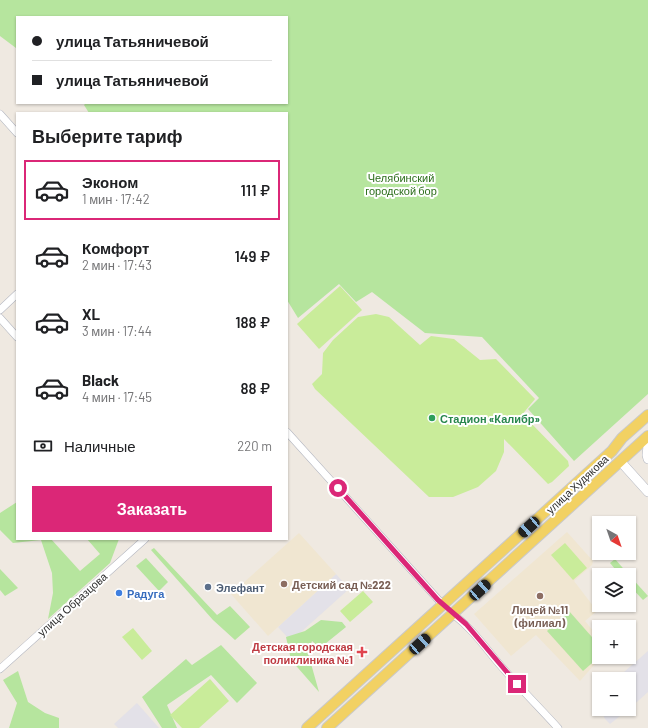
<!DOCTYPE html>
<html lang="ru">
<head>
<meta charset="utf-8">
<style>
  :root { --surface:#fff; --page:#f2f2f2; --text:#202124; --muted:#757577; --line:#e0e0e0; --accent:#db2777 }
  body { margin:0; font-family:Barlow,sans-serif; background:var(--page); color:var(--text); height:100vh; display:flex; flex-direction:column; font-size:15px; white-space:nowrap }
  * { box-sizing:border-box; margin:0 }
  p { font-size:13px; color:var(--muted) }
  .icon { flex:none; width:22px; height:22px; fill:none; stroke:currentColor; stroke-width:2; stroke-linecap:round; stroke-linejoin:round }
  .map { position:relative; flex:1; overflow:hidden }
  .side { position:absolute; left:16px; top:112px; width:272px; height:428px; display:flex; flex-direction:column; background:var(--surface); border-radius:0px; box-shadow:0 1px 3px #0004 }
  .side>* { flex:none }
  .banner { position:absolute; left:16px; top:16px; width:272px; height:88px; border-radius:0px; box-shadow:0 1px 3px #0004; display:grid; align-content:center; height:88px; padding:0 16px; background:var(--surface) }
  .needle { width:26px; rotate:140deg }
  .buttons { position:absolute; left:592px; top:516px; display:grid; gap:8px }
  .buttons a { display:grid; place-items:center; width:44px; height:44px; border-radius:0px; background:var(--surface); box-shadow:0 1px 3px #0004; font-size:20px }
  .end { position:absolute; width:18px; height:18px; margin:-9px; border:5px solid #db2777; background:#fff; box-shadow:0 0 0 2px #fff }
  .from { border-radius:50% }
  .car { position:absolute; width:12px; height:24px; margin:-12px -6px; border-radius:5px; box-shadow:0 0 3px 1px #0007; background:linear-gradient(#222 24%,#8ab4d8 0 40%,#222 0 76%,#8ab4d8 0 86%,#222 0) }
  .banner b { display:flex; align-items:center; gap:14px; height:38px; font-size:15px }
  .banner b+b { border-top:1px solid var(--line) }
  .banner i { width:10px; height:10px; background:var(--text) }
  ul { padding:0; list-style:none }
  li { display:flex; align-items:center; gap:12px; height:60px; margin:0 8px 6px; padding:0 8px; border:2px solid transparent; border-radius:0px }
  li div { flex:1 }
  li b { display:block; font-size:15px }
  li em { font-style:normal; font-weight:600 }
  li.active { border-color:var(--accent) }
  li>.icon { width:36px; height:36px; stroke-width:1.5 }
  h2 { padding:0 16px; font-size:18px; line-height:48px }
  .pay { display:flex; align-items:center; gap:10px; height:44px; padding:0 16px; font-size:15px }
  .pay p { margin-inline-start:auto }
  .button { display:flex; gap:8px; margin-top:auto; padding:8px 16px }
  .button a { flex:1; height:46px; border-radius:0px; background:var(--accent); color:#fff; font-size:16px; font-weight:600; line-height:46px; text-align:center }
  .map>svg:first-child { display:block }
  .industrial { fill:#e3e1e8 }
  .education { fill:#f0e6d1 }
  .green { fill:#b6e59e }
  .pitch { fill:#c9ec9a }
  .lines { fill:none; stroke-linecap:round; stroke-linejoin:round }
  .street-casing { stroke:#b4b7c1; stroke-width:8 }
  .secondary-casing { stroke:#b4b7c1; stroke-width:10 }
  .primary-casing { stroke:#c9c9c9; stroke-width:12 }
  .street { stroke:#fff; stroke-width:7 }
  .secondary { stroke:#fff; stroke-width:9 }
  .primary { stroke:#f2d163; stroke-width:10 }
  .route { stroke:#db2777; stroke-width:5 }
  .leisure-dot { fill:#2e9e5b; stroke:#fff; stroke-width:1.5 }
  .education-dot { fill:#8d6e63; stroke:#fff; stroke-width:1.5 }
  .service-dot { fill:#5c6f8a; stroke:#fff; stroke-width:1.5 }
  .shop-dot { fill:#3f7fe0; stroke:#fff; stroke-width:1.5 }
  .health-dot { fill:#e0444e; stroke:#fff; stroke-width:1.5 }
  .labels { text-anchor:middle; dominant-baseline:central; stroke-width:4; stroke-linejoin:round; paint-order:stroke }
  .park-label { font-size:11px; fill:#2c6e1b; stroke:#fff }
  .leisure-label { font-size:11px; font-weight:bold; fill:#27864d; stroke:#fff; text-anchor:start }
  .street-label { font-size:11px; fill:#2e2e2e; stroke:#fff }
  .education-label { font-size:11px; font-weight:bold; fill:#785e54; stroke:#fff; text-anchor:start }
  .service-label { font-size:11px; font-weight:bold; fill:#4e5e75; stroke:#fff; text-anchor:start }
  .shop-label { font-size:11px; font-weight:bold; fill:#366cbe; stroke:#fff; text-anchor:start }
  .health-label { font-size:11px; font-weight:bold; fill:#be3a42; stroke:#fff; text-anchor:end }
</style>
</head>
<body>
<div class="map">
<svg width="648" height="728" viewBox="0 0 648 728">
  <rect width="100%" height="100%" fill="#efe9e1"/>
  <g class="industrial">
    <polygon points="336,574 349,589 291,641 278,627"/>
    <polygon points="648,651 648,692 629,709 629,679 616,679"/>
    <polygon points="137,703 159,728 118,728 114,724"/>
    <polygon points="600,709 629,709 610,724 605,719"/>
  </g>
  <g class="education">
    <polygon points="567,532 593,561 592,565 574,581 597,611 585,621 599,638 599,657 601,657 580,681 536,635 511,656 474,614"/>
    <polygon points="299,533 336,574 268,636 231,594"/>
  </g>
  <g class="green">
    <polygon points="0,0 648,0 648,394 574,461 528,409 539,398 482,337 425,333 372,292 356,302 339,284 298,318 287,300 287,113 89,113 84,105 86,103 287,103 287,17 17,17 17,47 16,48 0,36"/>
    <polygon points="17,502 17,539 51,539 80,571 100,554 87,539 119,539 110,563 48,619 53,593 52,573 41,540 13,543 0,530 0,513"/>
    <polygon points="154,548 217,615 230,606 250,627 235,640 213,620 151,550"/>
    <polygon points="146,558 168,582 159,591 136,566"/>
    <polygon points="615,559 629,575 620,575 610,563"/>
    <polygon points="0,569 18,588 5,596 0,590"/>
    <polygon points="629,575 648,596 643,600 629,585"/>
    <polygon points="569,611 599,645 599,657 583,671 547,631"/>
    <polygon points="321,620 342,622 346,627 320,648 312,641 308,653 319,692 291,660 286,637 305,631"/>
    <polygon points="221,645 257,683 237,703 211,675 167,705 177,728 162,728 142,697 186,659 192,665"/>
    <polygon points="18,671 28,702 45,713 59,718 59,728 9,728 17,703 3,680"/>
  </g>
  <g class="pitch">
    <polygon points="340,286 362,310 319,349 297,324"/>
    <polygon points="376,314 389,317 420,345 431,336 454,339 480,360 496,359 535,399 512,427 521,419 525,418 527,419 568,461 569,466 552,482 548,484 504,439 504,452 496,471 478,487 453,497 429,497 315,389 312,384 322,374 323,353 333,340 358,317"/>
    <polygon points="565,543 587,568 573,580 551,555"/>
    <polygon points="363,591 373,602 350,622 340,611"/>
    <polygon points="133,628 152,651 142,660 122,637"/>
    <polygon points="210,679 229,701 199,728 182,728 170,715"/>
  </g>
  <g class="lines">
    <defs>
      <g id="street">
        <polyline points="0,114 17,133"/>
        <polyline points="0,310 17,294"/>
        <polyline points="0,318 17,337"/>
        <polyline points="287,432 443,605"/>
        <path d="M453 614C470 627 482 643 495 659 515 683 537 705 558 728"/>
        <polyline points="0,669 145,539"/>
      </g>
      <g id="secondary">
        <polyline points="648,446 647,455 648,459"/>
        <polyline points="621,462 648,492"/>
      </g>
      <g id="primary">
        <polyline points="307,728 612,451 622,438 648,415"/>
        <polyline points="327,728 648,436"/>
      </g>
    </defs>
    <use href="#street" class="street-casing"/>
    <use href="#secondary" class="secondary-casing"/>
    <use href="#primary" class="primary-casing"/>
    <use href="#street" class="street"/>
    <use href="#secondary" class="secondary"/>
    <use href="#primary" class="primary"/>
  </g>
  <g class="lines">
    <polyline class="route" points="338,488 438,600 466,624 517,684"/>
  </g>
  <circle class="leisure-dot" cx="432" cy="418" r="4"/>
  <g class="education-dot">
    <circle cx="284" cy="584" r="4"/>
    <circle cx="540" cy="596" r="4"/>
  </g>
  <circle class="service-dot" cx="208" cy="587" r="4"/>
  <circle class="shop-dot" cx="119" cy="593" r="4"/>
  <path class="health-dot" d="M360 646h4v4h4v4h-4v4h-4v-4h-4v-4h4z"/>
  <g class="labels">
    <g class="park-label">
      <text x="401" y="177">Челябинский<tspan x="401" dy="13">городской бор</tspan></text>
    </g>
    <g class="leisure-label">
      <text x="440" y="418">Стадион «Калибр»</text>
    </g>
    <g class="street-label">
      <text transform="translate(577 484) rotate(-43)">улица Худякова</text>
      <text transform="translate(72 604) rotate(-42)">улица Образцова</text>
    </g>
    <g class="education-label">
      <text x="292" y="584">Детский сад №222</text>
      <text x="540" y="609" text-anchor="middle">Лицей №11<tspan x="540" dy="13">(филиал)</tspan></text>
    </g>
    <g class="service-label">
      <text x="216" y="587">Элефант</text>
    </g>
    <g class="shop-label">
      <text x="127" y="593">Радуга</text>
    </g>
    <g class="health-label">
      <text x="353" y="646">Детская городская<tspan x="353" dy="13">поликлиника №1</tspan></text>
    </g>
  </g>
</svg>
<div class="buttons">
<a><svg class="needle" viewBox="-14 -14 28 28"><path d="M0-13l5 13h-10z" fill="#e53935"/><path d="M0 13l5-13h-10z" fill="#757577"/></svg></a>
<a><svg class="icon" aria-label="layers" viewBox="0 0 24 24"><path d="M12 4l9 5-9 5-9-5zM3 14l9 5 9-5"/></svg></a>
<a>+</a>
<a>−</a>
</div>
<i class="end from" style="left:338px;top:488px"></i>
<i class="end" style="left:517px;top:684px"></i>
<i class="car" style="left:529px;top:527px;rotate:228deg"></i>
<i class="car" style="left:480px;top:590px;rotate:48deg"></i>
<i class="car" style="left:420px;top:644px;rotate:48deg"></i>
<div class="banner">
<b><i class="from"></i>улица Татьяничевой</b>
<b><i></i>улица Татьяничевой</b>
</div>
<section class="side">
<h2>Выберите тариф</h2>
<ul>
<li class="active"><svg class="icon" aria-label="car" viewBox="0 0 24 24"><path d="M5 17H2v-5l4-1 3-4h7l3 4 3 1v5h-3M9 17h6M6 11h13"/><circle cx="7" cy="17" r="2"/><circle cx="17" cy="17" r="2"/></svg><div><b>Эконом</b><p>1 мин · 17:42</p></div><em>111 ₽</em></li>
<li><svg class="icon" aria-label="car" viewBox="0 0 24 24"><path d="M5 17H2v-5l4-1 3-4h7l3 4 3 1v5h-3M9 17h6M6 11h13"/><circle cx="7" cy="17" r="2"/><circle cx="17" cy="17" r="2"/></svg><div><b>Комфорт</b><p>2 мин · 17:43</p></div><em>149 ₽</em></li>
<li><svg class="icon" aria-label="car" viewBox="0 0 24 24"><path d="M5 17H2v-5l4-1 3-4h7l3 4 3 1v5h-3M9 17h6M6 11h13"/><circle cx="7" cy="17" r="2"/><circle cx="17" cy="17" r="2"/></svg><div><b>XL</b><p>3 мин · 17:44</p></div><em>188 ₽</em></li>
<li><svg class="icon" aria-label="car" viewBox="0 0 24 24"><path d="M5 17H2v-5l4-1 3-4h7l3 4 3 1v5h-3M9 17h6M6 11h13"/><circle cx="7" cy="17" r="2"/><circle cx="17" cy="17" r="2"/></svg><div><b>Black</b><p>4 мин · 17:45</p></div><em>88 ₽</em></li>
</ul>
<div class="pay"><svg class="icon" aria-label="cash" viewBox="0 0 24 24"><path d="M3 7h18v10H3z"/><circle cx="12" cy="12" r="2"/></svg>Наличные<p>220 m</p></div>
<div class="button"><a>Заказать</a></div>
</section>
</div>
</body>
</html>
